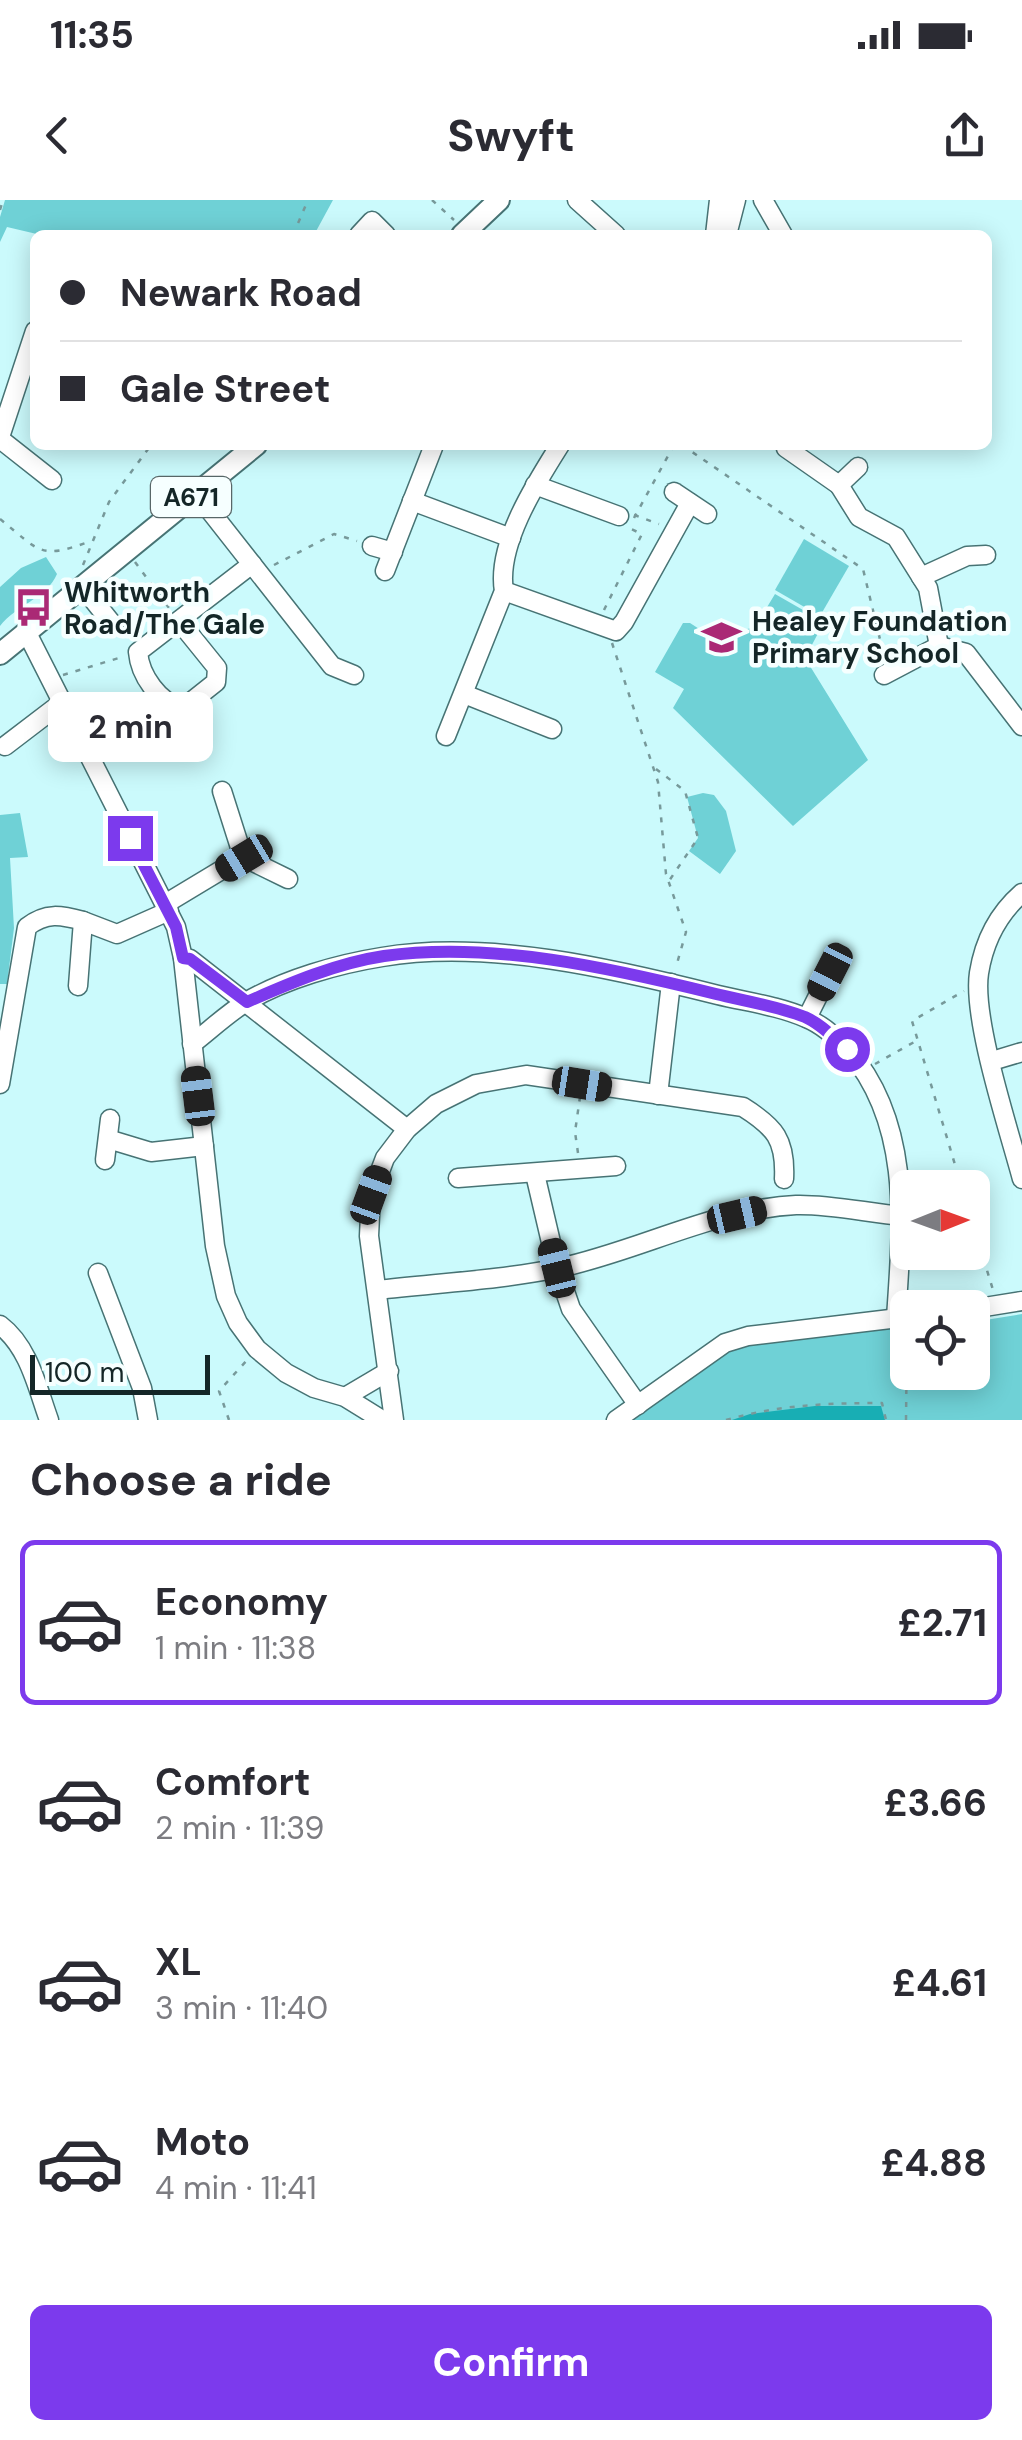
<!DOCTYPE html>
<html lang="en">
<head>
<meta charset="utf-8">
<style>
  :root { --surface:#fff; --page:#f2f2f3; --text:#2b2b33; --muted:#7c7c81; --line:#e1e1e2; --accent:#7c3aed }
  body { margin:0; font-family:"DM Sans",sans-serif; background:var(--page); color:var(--text); height:100vh; display:flex; flex-direction:column; font-size:38px; white-space:nowrap }
  * { box-sizing:border-box; margin:0 }
  p { font-size:32px; color:var(--muted) }
  .icon { flex:none; width:55px; height:55px; fill:none; stroke:currentColor; stroke-width:2; stroke-linecap:round; stroke-linejoin:round }
  .map { position:relative; height:1220px; overflow:hidden }
  .drawer { display:flex; flex-direction:column; background:var(--surface); flex:1 }
  .drawer>* { flex:none }
  .banner { position:absolute; left:30px; top:30px; width:962px; height:220px; border-radius:15px; box-shadow:0 5px 25px #0003; display:grid; align-content:center; height:220px; padding:0 30px; background:var(--surface) }
  .needle { width:65px; rotate:89deg }
  .fabs { position:absolute; left:890px; top:970px; display:grid; gap:20px }
  .fabs a { display:grid; place-items:center; width:100px; height:100px; border-radius:15px; background:var(--surface); box-shadow:0 5px 25px #0003; font-size:50px }
  .scale { position:absolute; left:30px; bottom:25px; width:180px; box-sizing:border-box; padding-left:10px; border:5px solid #142627; border-top:0; font-size:28px; line-height:35px; white-space:nowrap; color:#142627; -webkit-text-stroke:8px #f6ffff; paint-order:stroke }
  .end { position:absolute; width:45px; height:45px; margin:-22px; border:12px solid #7c3aed; background:#fff; box-shadow:0 0 0 5px #fff }
  .from { border-radius:50% }
  .bubble { position:absolute; height:70px; border-radius:15px; background:var(--surface); box-shadow:0 5px 25px #0003; font-size:32px; font-weight:700; line-height:70px; text-align:center }
  .car { position:absolute; width:30px; height:60px; margin:-30px -15px; border-radius:12px; box-shadow:0 0 8px 2px #0007; background:linear-gradient(#222 24%,#8ab4d8 0 40%,#222 0 76%,#8ab4d8 0 86%,#222 0) }
  .banner b { display:flex; align-items:center; gap:35px; height:95px; font-size:38px }
  .banner b+b { border-top:2px solid var(--line) }
  .banner i { width:25px; height:25px; background:var(--text) }
  ul { padding:0; list-style:none }
  li { display:flex; align-items:center; gap:30px; height:165px; margin:0 20px 15px; padding:0 10px; border:5px solid transparent; border-radius:15px }
  li div { flex:1 }
  li b { display:block; font-size:38px }
  li em { font-style:normal; font-weight:700 }
  li.on { border-color:var(--accent) }
  li>.icon { width:90px; height:90px; stroke-width:1.5 }
  h2 { padding:0 30px; font-size:45px; line-height:120px }
  .cta { display:flex; gap:20px; margin-top:auto; padding:20px 30px }
  .cta a { flex:1; height:115px; border-radius:15px; background:var(--accent); color:#fff; font-size:40px; font-weight:700; line-height:115px; text-align:center }
  .status { display:flex; justify-content:space-between; align-items:center; height:70px; padding:0 50px; background:var(--surface); direction:ltr }
  .status svg { height:28px; fill:currentColor }
  header { display:flex; justify-content:space-between; align-items:center; height:130px; padding:0 30px; background:var(--surface); font-size:45px; font-weight:700 }
  .map>svg:first-child { display:block }
  .green { fill:#6fd1d6 }
  .water { fill:#18aeb4 }
  .lines { fill:none; stroke-linecap:round; stroke-linejoin:round }
  .minor-casing { stroke:#477374; stroke-width:21 }
  .major-casing { stroke:#477374; stroke-width:24 }
  .path { stroke:#77999a; stroke-width:2.5; stroke-dasharray:5 8; stroke-linecap:butt }
  .minor { stroke:#fff; stroke-width:18 }
  .major { stroke:#fff; stroke-width:20 }
  .route { stroke:#7c3aed; stroke-width:12 }
  .labels { text-anchor:middle; dominant-baseline:central; stroke-width:9; stroke-linejoin:round; paint-order:stroke }
  .shield { fill:#f6ffff; stroke:#586768; stroke-width:2.5 }
  .shield-label { font-size:25px; font-weight:bold; fill:#142627 }
  .poi-label { font-size:28px; font-weight:bold; fill:#142627; stroke:#f6ffff; text-anchor:start }
</style>
</head>
<body>
<div class="status"><b>11:35</b><svg viewBox="0 0 49 12"><path d="M0 12V9h3v3zM5 12V6h3v6zM10 12V3h3v9zM15 12V0h3v12zM26 1h20v11H26zM47 4h2v5h-2z"/></svg></div>
<header><svg class="icon" aria-label="back" viewBox="0 0 24 24"><path d="M15 5l-7 7 7 7"/></svg>Swyft<svg class="icon" aria-label="share" viewBox="0 0 24 24"><path d="M12 15V3M7 8l5-5 5 5M5 13v7h14v-7"/></svg></header>
<div class="map">
<svg width="1022" height="1220" viewBox="0 0 1022 1220">
  <rect width="100%" height="100%" fill="#cbfafc"/>
  <g class="green">
    <polygon points="5,0 333,0 314,35 41,35 7,27 0,42 0,17"/>
    <polygon points="804,339 849,366 820,416 775,390"/>
    <path d="M46 357 57 374C47 398 16 405 0 426V387L21 368Z"/>
    <polygon points="775,394 824,422 805,458 868,560 793,626 673,508 684,489 655,472 683,423 690,423 713,438 755,427"/>
    <polygon points="703,593 714,595 726,611 736,651 720,674 689,651 698,638 687,597"/>
    <polygon points="20,613 28,657 10,658 14,728 7,784 0,784 0,615"/>
    <path d="M1022 1114V1220H632C665 1197 699 1165 736 1149 782 1131 858 1130 907 1128L908 1172H972L973 1122Z"/>
  </g>
  <polygon class="water" points="815,1206 881,1206 885,1220 732,1220 750,1214"/>
  <g class="lines">
    <defs>
      <g id="minor">
        <polyline points="577,0 616,35"/>
        <polyline points="763,0 783,35"/>
        <polyline points="359,35 372,21 386,35"/>
        <polyline points="715,35 719,0"/>
        <polyline points="727,35 736,0"/>
        <polyline points="0,237 35,131"/>
        <polyline points="0,239 52,280"/>
        <polyline points="786,245 786,248 839,285 859,317 896,337 928,388 939,446"/>
        <polyline points="535,285 619,316"/>
        <polyline points="839,285 858,267"/>
        <polyline points="674,292 707,314"/>
        <polyline points="196,293 332,466 354,475"/>
        <polyline points="412,301 511,338"/>
        <polyline points="372,346 393,352"/>
        <polyline points="385,371 434,245"/>
        <polyline points="921,377 967,356 986,355"/>
        <polyline points="82,386 114,426"/>
        <polyline points="504,391 616,431 624,422 690,303"/>
        <path d="M179 421 217 468 216 482 182 509C159 502 140 476 138 452L252 364"/>
        <polyline points="26,431 176,727 183,758 215,1046 226,1096 238,1123 257,1149 286,1173 314,1188 345,1197 382,1220"/>
        <polyline points="884,475 939,446 966,453 1022,526"/>
        <polyline points="464,494 552,529"/>
        <path d="M446 536 504 391C496 345 536 283 560 245"/>
        <polyline points="5,546 60,504"/>
        <polyline points="222,591 243,657"/>
        <path d="M1022 693C998 714 984 742 979 773 972 819 1009 930 1022 979"/>
        <polyline points="165,704 243,657 288,679"/>
        <polyline points="83,721 117,734 169,711"/>
        <polyline points="183,758 190,759 407,929"/>
        <polyline points="807,818 830,772"/>
        <path d="M192 844C210 830 227 814 246 802 285 779 338 764 382 757 488 739 615 769 718 795 747 802 779 806 806 818 821 824 837 838 848 850 913 924 902 1028 896 1118"/>
        <polyline points="992,861 1022,852"/>
        <path d="M0 884 27 727C46 712 61 715 83 721L78 786"/>
        <polyline points="658,895 671,783"/>
        <polyline points="108,939 151,952 204,946"/>
        <polyline points="105,960 110,919"/>
        <polyline points="535,974 557,1068 571,1109 638,1205"/>
        <polyline points="458,978 616,966"/>
        <polyline points="98,1073 142,1188 148,1220"/>
        <path d="M377 1090C437 1083 500 1080 559 1068 639 1051 714 1009 796 1005 830 1004 868 1013 903 1016"/>
        <polyline points="972,1109 1022,1101"/>
        <path d="M0 1125C29 1147 37 1187 49 1220"/>
        <polyline points="345,1197 389,1171"/>
        <path d="M394 1220 369 1036 371 995 385 958 407 929 436 904 476 884 526 875 743 907C775 927 786 940 784 979"/>
        <polyline points="616,1220 725,1143 748,1136 907,1117"/>
      </g>
      <g id="major">
        <polyline points="462,35 499,0"/>
        <polyline points="0,454 256,245"/>
      </g>
    </defs>
    <use href="#minor" class="minor-casing"/>
    <use href="#major" class="major-casing"/>
    <g class="path">
      <polyline points="432,0 454,20"/>
      <polyline points="0,10 3,0"/>
      <polyline points="293,35 308,0"/>
      <polyline points="682,245 863,369 885,460"/>
      <polyline points="634,315 659,324"/>
      <polyline points="634,318 674,245"/>
      <path d="M0 319C41 352 39 360 91 341"/>
      <polyline points="135,362 169,408"/>
      <polyline points="83,365 109,302 151,245"/>
      <polyline points="274,365 334,334 357,341"/>
      <polyline points="604,410 642,334 631,329 630,326"/>
      <polyline points="612,443 658,582 666,674 686,732 676,767"/>
      <polyline points="63,475 122,457"/>
      <polyline points="656,569 685,591 698,638 669,681"/>
      <polyline points="875,864 916,841"/>
      <polyline points="578,953 575,932 580,897"/>
      <polyline points="962,988 912,821 964,791"/>
      <polyline points="972,1021 993,1090"/>
      <polyline points="229,1220 219,1191 248,1159"/>
      <path d="M726 1220C778 1205 828 1203 882 1203L886 1220"/>
      <polyline points="906,1220 907,1132"/>
    </g>
    <use href="#minor" class="minor"/>
    <use href="#major" class="major"/>
  </g>
  <g class="lines">
    <path class="route" d="M130 638 176 727 183 758 190 759 247 802C290 783 337 763 384 756 492 741 611 768 716 794 745 801 777 806 805 817 821 824 834 838 847 849"/>
  </g>
  <defs>
    <symbol id="bus-bare" viewBox="-9 -9 18 18"><path d="M-5-6H5V4H4V6H2V4H-2V6H-4V4H-5ZM-3.5-4V0h7V-4ZM-3.5 1.2v1.5H-2V1.2ZM2 1.2v1.5H3.5V1.2Z" fill="#aa2975" stroke="#f6ffff" stroke-width="2.5" paint-order="stroke"/></symbol>
    <symbol id="school-bare" viewBox="-9 -9 18 18"><path d="M0-5L7-2L0 1L-7-2ZM-4 1L0 2.5L4 1V4Q0 6-4 4Z" fill="#aa2975" stroke="#f6ffff" stroke-width="2.5" paint-order="stroke"/></symbol>
  </defs>
  <g fill-rule="evenodd">
    <use href="#bus-bare" x="6" y="380" width="55" height="55"/>
    <use href="#school-bare" x="694" y="410" width="55" height="55"/>
  </g>
  <g class="labels">
    <rect class="shield" x="151" y="277" width="80" height="40" rx="8"/>
    <g class="shield-label">
      <text x="191" y="297">A671</text>
    </g>
    <g class="poi-label">
      <text x="64" y="392">Whitworth<tspan x="64" dy="32">Road/The Gale</tspan></text>
      <text x="752" y="421">Healey Foundation<tspan x="752" dy="32">Primary School</tspan></text>
    </g>
  </g>
</svg>
<div class="fabs">
<a><svg class="needle" viewBox="-14 -14 28 28"><path d="M0-13l5 13h-10z" fill="#e53935"/><path d="M0 13l5-13h-10z" fill="#7c7c81"/></svg></a>
<a><svg class="icon" aria-label="locate" viewBox="0 0 24 24"><circle cx="12" cy="12" r="6"/><path d="M12 2v4M12 18v4M2 12h4M18 12h4"/></svg></a>
</div>
<div class="scale">100 m</div>
<i class="end from" style="left:847px;top:849px"></i>
<i class="end" style="left:130px;top:638px"></i>
<div class="bubble" style="left:48px;top:492px;width:165px">2 min</div>
<i class="car" style="left:244px;top:658px;rotate:239deg"></i>
<i class="car" style="left:830px;top:772px;rotate:207deg"></i>
<i class="car" style="left:582px;top:884px;rotate:99deg"></i>
<i class="car" style="left:198px;top:896px;rotate:353deg"></i>
<i class="car" style="left:371px;top:995px;rotate:20deg"></i>
<i class="car" style="left:737px;top:1015px;rotate:77deg"></i>
<i class="car" style="left:557px;top:1068px;rotate:346deg"></i>
<div class="banner">
<b><i class="from"></i>Newark Road</b>
<b><i></i>Gale Street</b>
</div>
</div>
<section class="drawer">
<h2>Choose a ride</h2>
<ul>
<li class="on"><svg class="icon" aria-label="car" viewBox="0 0 24 24"><path d="M5 17H2v-5l4-1 3-4h7l3 4 3 1v5h-3M9 17h6M6 11h13"/><circle cx="7" cy="17" r="2"/><circle cx="17" cy="17" r="2"/></svg><div><b>Economy</b><p>1 min · 11:38</p></div><em>£2.71</em></li>
<li><svg class="icon" aria-label="car" viewBox="0 0 24 24"><path d="M5 17H2v-5l4-1 3-4h7l3 4 3 1v5h-3M9 17h6M6 11h13"/><circle cx="7" cy="17" r="2"/><circle cx="17" cy="17" r="2"/></svg><div><b>Comfort</b><p>2 min · 11:39</p></div><em>£3.66</em></li>
<li><svg class="icon" aria-label="car" viewBox="0 0 24 24"><path d="M5 17H2v-5l4-1 3-4h7l3 4 3 1v5h-3M9 17h6M6 11h13"/><circle cx="7" cy="17" r="2"/><circle cx="17" cy="17" r="2"/></svg><div><b>XL</b><p>3 min · 11:40</p></div><em>£4.61</em></li>
<li><svg class="icon" aria-label="car" viewBox="0 0 24 24"><path d="M5 17H2v-5l4-1 3-4h7l3 4 3 1v5h-3M9 17h6M6 11h13"/><circle cx="7" cy="17" r="2"/><circle cx="17" cy="17" r="2"/></svg><div><b>Moto</b><p>4 min · 11:41</p></div><em>£4.88</em></li>
</ul>
<div class="cta"><a>Confirm</a></div>
</section>
</body>
</html>
